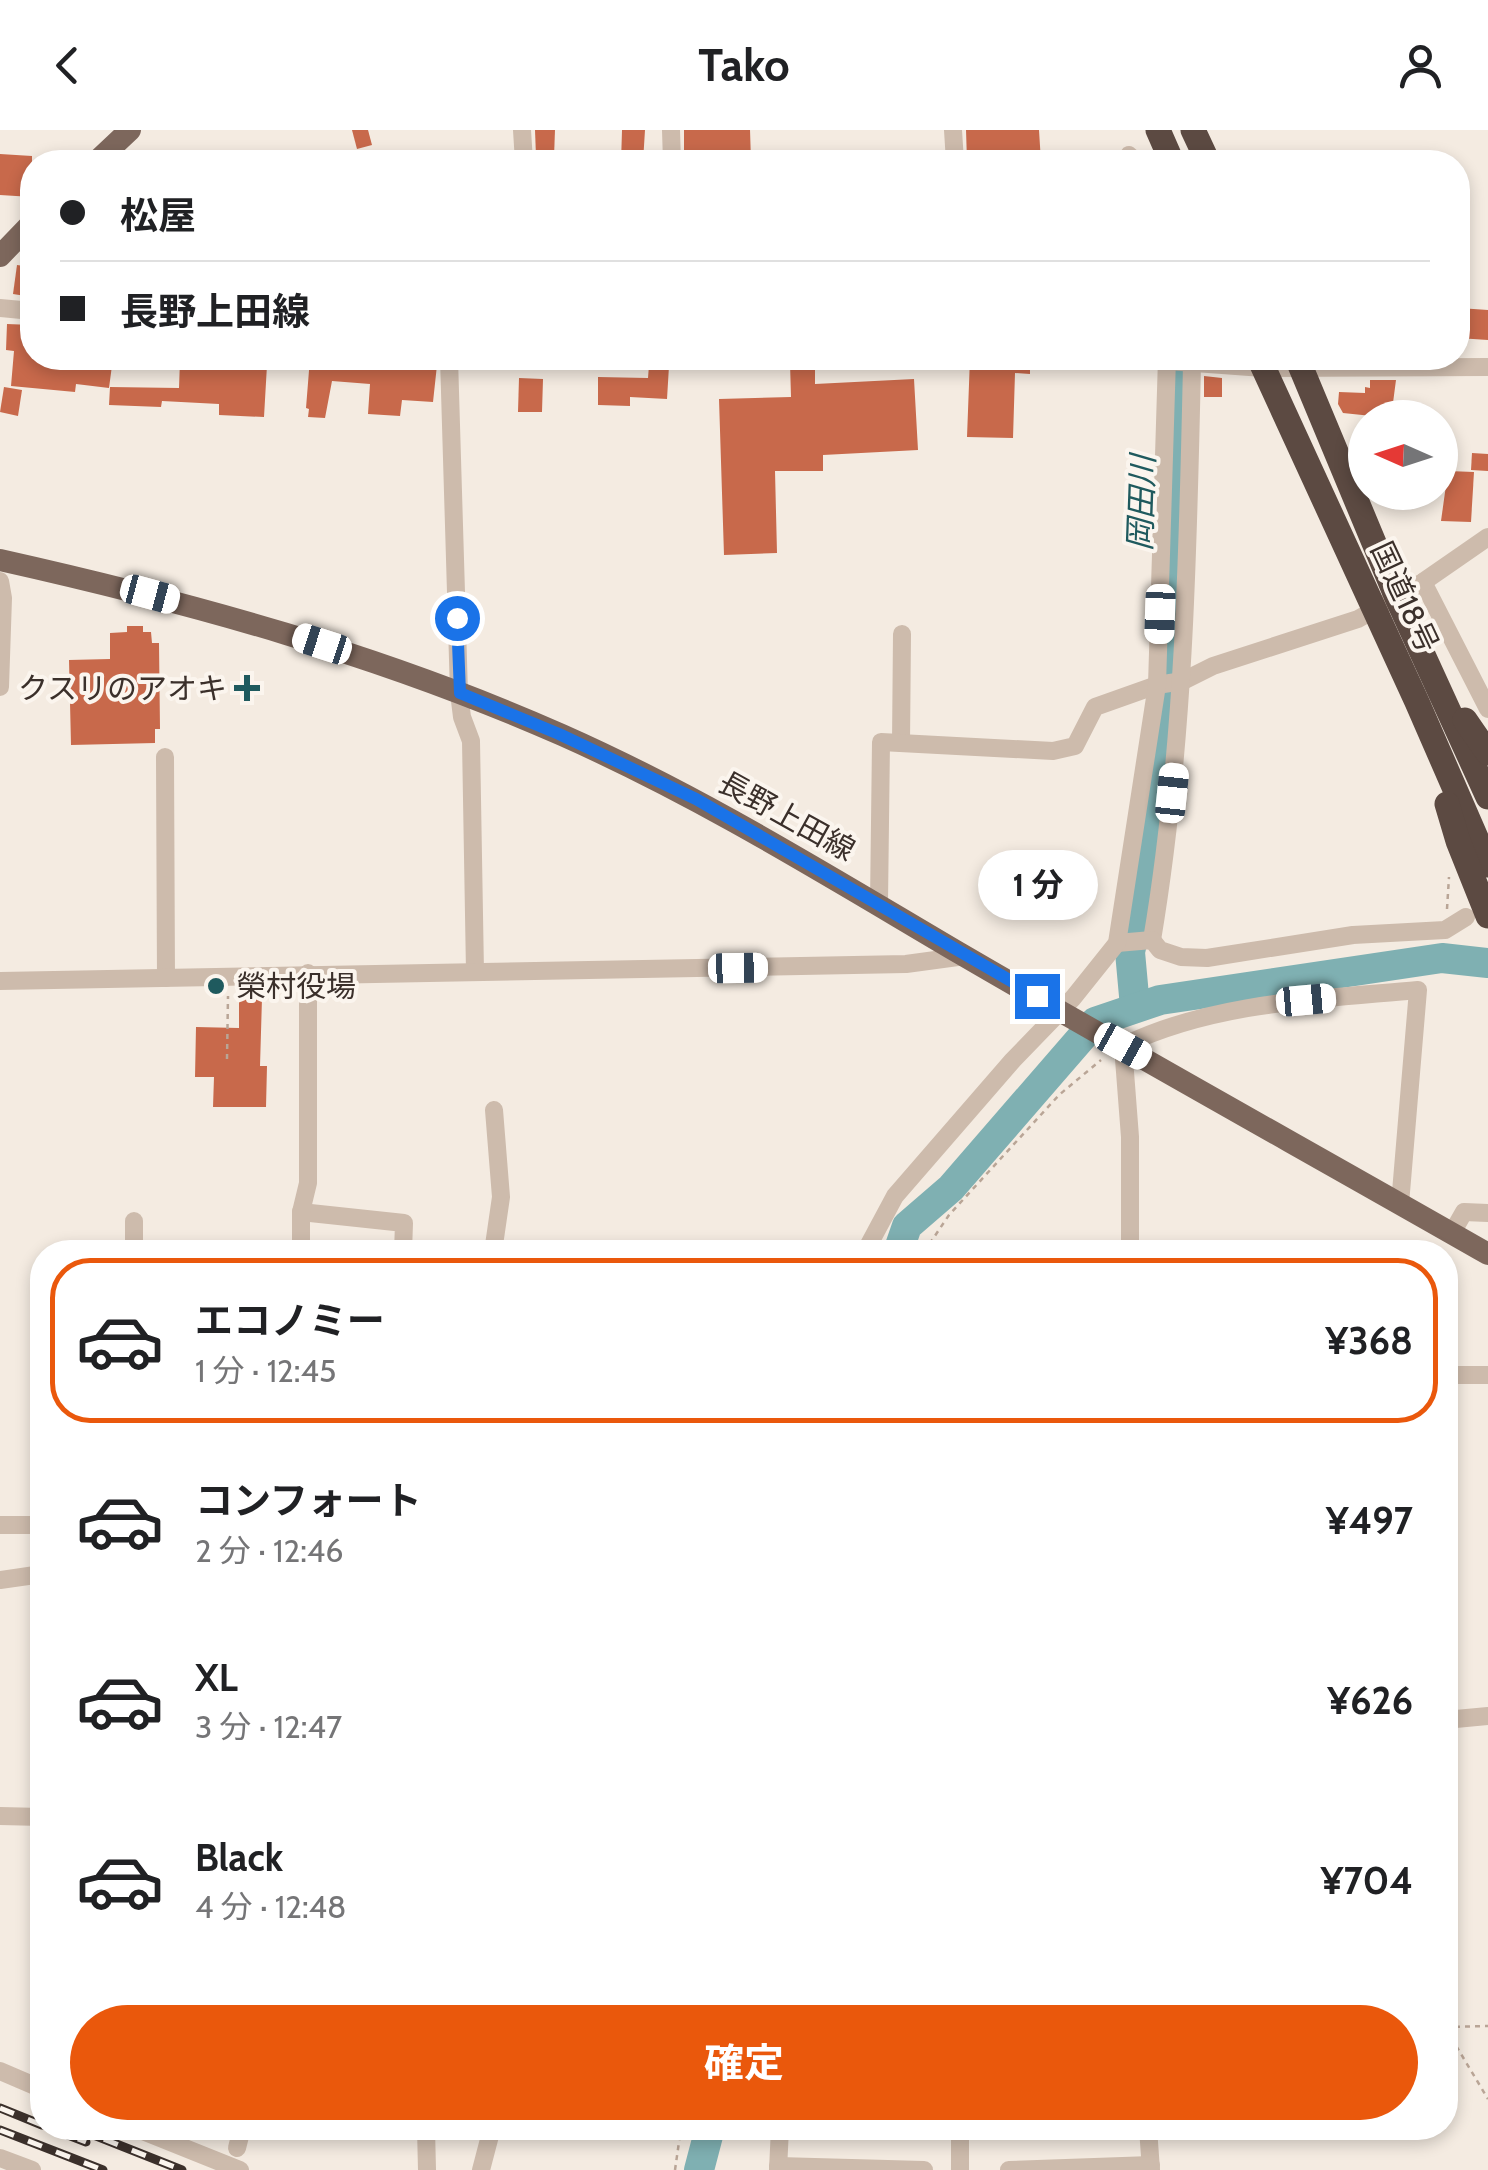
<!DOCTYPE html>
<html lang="ja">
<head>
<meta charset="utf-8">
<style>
  :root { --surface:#fff; --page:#f2f2f2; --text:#202124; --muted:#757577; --line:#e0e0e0; --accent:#ea580c }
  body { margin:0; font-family:Cabin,"Noto Sans JP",sans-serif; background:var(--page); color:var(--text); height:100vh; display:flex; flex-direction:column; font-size:38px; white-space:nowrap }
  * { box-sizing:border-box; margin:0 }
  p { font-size:32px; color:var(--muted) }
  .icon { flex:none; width:55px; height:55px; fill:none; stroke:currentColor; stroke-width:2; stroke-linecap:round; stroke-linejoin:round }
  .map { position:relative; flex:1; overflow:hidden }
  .side { position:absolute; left:30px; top:1110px; width:1428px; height:900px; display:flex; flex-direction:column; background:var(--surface); border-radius:40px; box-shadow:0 5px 15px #0003 }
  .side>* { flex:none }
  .top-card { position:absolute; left:20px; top:20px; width:1450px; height:220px; border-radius:40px; box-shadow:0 5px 15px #0003; display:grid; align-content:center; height:220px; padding:0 40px; background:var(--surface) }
  .needle { width:65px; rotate:273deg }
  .fabs { position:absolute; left:1348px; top:270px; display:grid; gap:20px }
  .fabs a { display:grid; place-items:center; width:110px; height:110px; border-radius:50%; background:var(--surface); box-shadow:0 5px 15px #0003; font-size:50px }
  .end { position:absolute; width:45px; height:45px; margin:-22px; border:12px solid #1a73e8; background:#fff; box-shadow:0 0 0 5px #fff }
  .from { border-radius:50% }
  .bubble { position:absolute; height:70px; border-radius:35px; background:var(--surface); box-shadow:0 5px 15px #0003; font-size:32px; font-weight:700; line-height:70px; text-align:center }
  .car { position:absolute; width:30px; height:60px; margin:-30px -15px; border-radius:12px; box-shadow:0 0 8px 2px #0007; background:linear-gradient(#fff 24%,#345 0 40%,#fff 0 76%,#345 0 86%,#fff 0) }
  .top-card b { display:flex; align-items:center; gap:35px; height:95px; font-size:38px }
  .top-card b+b { border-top:2px solid var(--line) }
  .top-card i { width:25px; height:25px; background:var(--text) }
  ul { padding:18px 0 0; list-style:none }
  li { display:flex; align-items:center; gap:30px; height:165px; margin:0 20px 15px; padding:0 20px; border:5px solid transparent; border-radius:40px }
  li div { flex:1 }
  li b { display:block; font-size:38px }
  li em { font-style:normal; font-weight:700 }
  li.current { border-color:var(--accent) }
  li>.icon { width:90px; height:90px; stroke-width:1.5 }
  .action { display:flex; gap:20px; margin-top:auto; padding:20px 40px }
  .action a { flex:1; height:115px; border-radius:60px; background:var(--accent); color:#fff; font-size:40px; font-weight:700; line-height:115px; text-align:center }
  header { display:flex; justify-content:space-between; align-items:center; height:130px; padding:0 40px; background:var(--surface); font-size:45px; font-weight:700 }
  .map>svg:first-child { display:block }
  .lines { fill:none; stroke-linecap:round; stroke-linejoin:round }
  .river { stroke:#7fb0b2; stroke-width:30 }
  .building { fill:#c8694b }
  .path { stroke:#b9a596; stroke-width:2.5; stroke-dasharray:5 5; stroke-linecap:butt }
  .minor { stroke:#cdbbac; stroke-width:18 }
  .major { stroke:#7d675c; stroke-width:22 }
  .highway { stroke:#5c4a42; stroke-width:25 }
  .rail-casing { stroke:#3b302b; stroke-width:9 }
  .rail { stroke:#fbf5ee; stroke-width:5; stroke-dasharray:15; stroke-linecap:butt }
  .route { stroke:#1a73e8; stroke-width:12 }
  .poi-dot { fill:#1f5a5e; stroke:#fbf5ee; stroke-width:4 }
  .labels { text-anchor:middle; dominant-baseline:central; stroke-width:8; stroke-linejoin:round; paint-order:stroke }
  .street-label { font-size:30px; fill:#3b302b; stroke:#fbf5ee }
  .poi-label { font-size:30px; fill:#3b302b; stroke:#fbf5ee; text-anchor:end }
  .water-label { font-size:32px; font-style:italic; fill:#1f5a5e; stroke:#fbf5ee }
</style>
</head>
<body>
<header><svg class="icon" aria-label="back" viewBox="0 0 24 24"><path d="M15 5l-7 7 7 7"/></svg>Tako<svg class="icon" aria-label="person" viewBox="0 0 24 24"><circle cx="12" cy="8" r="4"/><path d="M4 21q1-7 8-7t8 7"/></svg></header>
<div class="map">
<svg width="1488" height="2040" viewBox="0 0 1488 2040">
  <rect width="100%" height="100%" fill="#f4ebe1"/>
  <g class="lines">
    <g class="river">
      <polyline points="1135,877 1130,822 1155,710 1169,570 1180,228"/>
      <polyline points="898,1122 907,1096 951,1058 1095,892 1160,870 1442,828 1488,833"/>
      <polyline points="699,2040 710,1998"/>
    </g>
  </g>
  <g class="building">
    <polygon points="352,0 368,0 372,15 357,19"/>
    <polygon points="535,0 555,0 554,27 536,26"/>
    <polygon points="622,0 645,0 643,32 621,32"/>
    <polygon points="684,0 750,0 751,32 684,32"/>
    <polygon points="966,0 1039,0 1041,32 967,32"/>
    <polygon points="0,24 32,26 32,67 0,65"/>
    <polygon points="17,135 32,137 32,167 13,164"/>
    <polygon points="1459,178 1488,180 1488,210 1458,208"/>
    <polygon points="7,194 32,195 32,228 86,232 87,228 113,228 109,258 76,254 75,262 11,256 14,221 6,220"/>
    <polygon points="237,228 264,228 264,235 267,235 264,287 219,285 219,274 162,271 161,277 109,275 110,257 179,258 180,231 221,233 237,232"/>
    <polygon points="310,228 403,228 403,232 437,235 433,272 402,270 400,286 368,284 370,254 332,251 325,288 308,287 309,279 306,278"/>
    <polygon points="970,228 1030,228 1030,244 1015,243 1013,308 967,307"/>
    <polygon points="790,233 815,233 815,254 914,249 918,320 823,325 823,341 775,341 777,423 724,425 719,269 791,267"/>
    <polygon points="649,235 669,236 667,269 630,267 630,276 598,275 598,247 648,248"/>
    <polygon points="1204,246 1222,248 1222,267 1204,267"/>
    <polygon points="519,248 543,249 542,282 518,282"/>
    <polygon points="1370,250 1396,250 1391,288 1343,283 1338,274 1339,262 1365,263 1365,257 1370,258"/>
    <polygon points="4,257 22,260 18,286 0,282"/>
    <polygon points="1472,323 1488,324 1488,341 1471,340"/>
    <polygon points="1448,341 1474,342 1471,392 1441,391"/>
    <polygon points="127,496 143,496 143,502 151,502 152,513 159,513 160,599 155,599 155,613 71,615 69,530 110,529 110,503 127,502"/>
    <polygon points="239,868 262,868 260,936 267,936 266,977 213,977 214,947 195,947 196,897 239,898"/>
  </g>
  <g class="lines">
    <g class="path">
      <polyline points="1447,779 1449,747"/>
      <polyline points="227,929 228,866"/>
      <polyline points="924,1122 949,1085 1059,965 1101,930"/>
      <polyline points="1445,1897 1488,1896"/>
      <polyline points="1446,1899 1488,1969"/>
      <polyline points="675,2040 681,1998"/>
    </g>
    <g class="minor">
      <polyline points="522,0 524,32"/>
      <polyline points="671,0 672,32"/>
      <polyline points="953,0 955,32"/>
      <polyline points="1129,25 1131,32"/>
      <polyline points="0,178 32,181"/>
      <polyline points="449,228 459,563 462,587 471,611 475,842"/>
      <polyline points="540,228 567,228"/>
      <polyline points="1127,228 1263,238 1488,237"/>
      <polyline points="0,451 3,468 0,557"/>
      <polyline points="1423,452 1488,579"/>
      <polyline points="901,613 902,504"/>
      <polyline points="165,627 166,848"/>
      <polyline points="879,773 881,612 1053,621 1075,616 1095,577 1157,555 1183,551 1213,536 1358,489 1423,452 1488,407"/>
      <path d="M1152 810C1184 619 1188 427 1192 234"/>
      <polyline points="1117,813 1152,810 1160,820 1181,827 1207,828 1353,805 1445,800 1466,787"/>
      <polyline points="0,851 906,834 965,826"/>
      <polyline points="301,1082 404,1093 403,1122"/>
      <polyline points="134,1091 134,1122"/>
      <polyline points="1452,1103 1464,1082 1488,1083"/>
      <polyline points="301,1122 301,1082 308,1053 308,843"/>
      <polyline points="493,1122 501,1067 494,980"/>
      <polyline points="865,1122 895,1066 1013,930 1073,868 1117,813 1157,555 1167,228"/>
      <path d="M1130 1122V1007L1123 916C1213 872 1321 869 1418 860L1400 1074"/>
      <polyline points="1445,1245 1488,1245"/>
      <polyline points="0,1395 42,1395"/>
      <polyline points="0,1450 42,1444"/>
      <polyline points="1445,1590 1488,1586"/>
      <polyline points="0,1686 42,1687"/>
      <polyline points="0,1941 42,1959"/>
      <polyline points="135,1998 240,2040"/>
      <polyline points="426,1998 427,2040"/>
      <polyline points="1148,1998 1151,2040"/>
      <polyline points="237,2018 242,1998"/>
      <polyline points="0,2028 32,2040"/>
      <polyline points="778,2036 924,2040"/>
      <polyline points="481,2040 492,1998"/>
      <polyline points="778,2040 780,1998"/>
      <polyline points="960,2040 960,1998"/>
      <polyline points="1009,2040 1151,2035"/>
    </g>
    <g class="major">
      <polyline points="96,32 130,0"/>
      <polyline points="0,126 32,93"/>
      <path d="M0 430C192 473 381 525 562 605 702 667 830 747 961 824 1136 926 1313 1024 1488 1124"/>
    </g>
    <g class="highway">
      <polyline points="1158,0 1172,32"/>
      <polyline points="1193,0 1208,32"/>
      <polyline points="1259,228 1417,572 1488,735"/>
      <polyline points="1297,228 1397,468 1488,667"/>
      <polyline points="1465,590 1488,623"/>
      <polyline points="1447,674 1458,711 1488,786"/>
    </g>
    <defs>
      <g id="rail">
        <polyline points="0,1978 42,1995"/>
        <polyline points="50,1998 86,2012"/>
        <polyline points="76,1998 182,2040"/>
        <polyline points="0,2000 103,2040"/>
      </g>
    </defs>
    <use href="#rail" class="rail-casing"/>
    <use href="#rail" class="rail"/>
  </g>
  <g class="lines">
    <polyline class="route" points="457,488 460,563 559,604 696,669 1037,866"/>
  </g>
  <g class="poi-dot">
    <path d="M242 543h10v10h10v10h-10v10h-10v-10h-10v-10h10z"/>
    <circle cx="216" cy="856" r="10"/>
  </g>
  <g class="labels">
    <g class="street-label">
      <text transform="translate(1405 467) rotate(65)">国道18号</text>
      <text transform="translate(787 686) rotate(29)">長野上田線</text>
    </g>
    <g class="poi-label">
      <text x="227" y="558">クスリのアオキ</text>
      <text x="236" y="856" text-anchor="start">榮村役場</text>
    </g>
    <g class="water-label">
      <text transform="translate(1141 373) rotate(-88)">岡田川</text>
    </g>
  </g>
</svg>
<div class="fabs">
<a><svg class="needle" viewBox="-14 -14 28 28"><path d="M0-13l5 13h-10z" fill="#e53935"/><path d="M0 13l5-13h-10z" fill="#757577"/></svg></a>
</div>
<i class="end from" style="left:457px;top:488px"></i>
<i class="end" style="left:1037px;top:866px"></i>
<div class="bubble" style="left:978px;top:720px;width:120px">1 分</div>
<i class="car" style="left:150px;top:464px;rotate:105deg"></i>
<i class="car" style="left:1160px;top:484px;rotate:182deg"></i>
<i class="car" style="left:322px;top:514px;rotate:288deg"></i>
<i class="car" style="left:1172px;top:663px;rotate:6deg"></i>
<i class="car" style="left:738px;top:838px;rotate:89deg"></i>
<i class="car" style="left:1306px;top:870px;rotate:85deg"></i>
<i class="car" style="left:1123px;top:916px;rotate:119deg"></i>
<div class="top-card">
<b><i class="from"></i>松屋</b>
<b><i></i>長野上田線</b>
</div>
<section class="side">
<ul>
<li class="current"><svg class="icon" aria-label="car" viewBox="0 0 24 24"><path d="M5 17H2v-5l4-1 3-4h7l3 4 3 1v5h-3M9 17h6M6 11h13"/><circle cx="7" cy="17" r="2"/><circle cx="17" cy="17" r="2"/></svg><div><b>エコノミー</b><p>1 分 · 12:45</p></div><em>¥368</em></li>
<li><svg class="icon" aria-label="car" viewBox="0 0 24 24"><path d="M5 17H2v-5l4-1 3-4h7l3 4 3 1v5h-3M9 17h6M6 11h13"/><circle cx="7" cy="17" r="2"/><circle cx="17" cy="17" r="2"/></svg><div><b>コンフォート</b><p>2 分 · 12:46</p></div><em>¥497</em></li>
<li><svg class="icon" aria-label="car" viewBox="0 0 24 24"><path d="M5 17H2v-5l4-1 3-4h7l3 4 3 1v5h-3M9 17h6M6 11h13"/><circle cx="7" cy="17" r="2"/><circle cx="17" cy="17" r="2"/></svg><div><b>XL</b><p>3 分 · 12:47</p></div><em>¥626</em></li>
<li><svg class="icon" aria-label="car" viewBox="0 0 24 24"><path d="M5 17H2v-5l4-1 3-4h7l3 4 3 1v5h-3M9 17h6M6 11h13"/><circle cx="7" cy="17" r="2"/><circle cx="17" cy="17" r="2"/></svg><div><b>Black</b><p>4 分 · 12:48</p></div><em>¥704</em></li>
</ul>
<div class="action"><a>確定</a></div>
</section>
</div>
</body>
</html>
